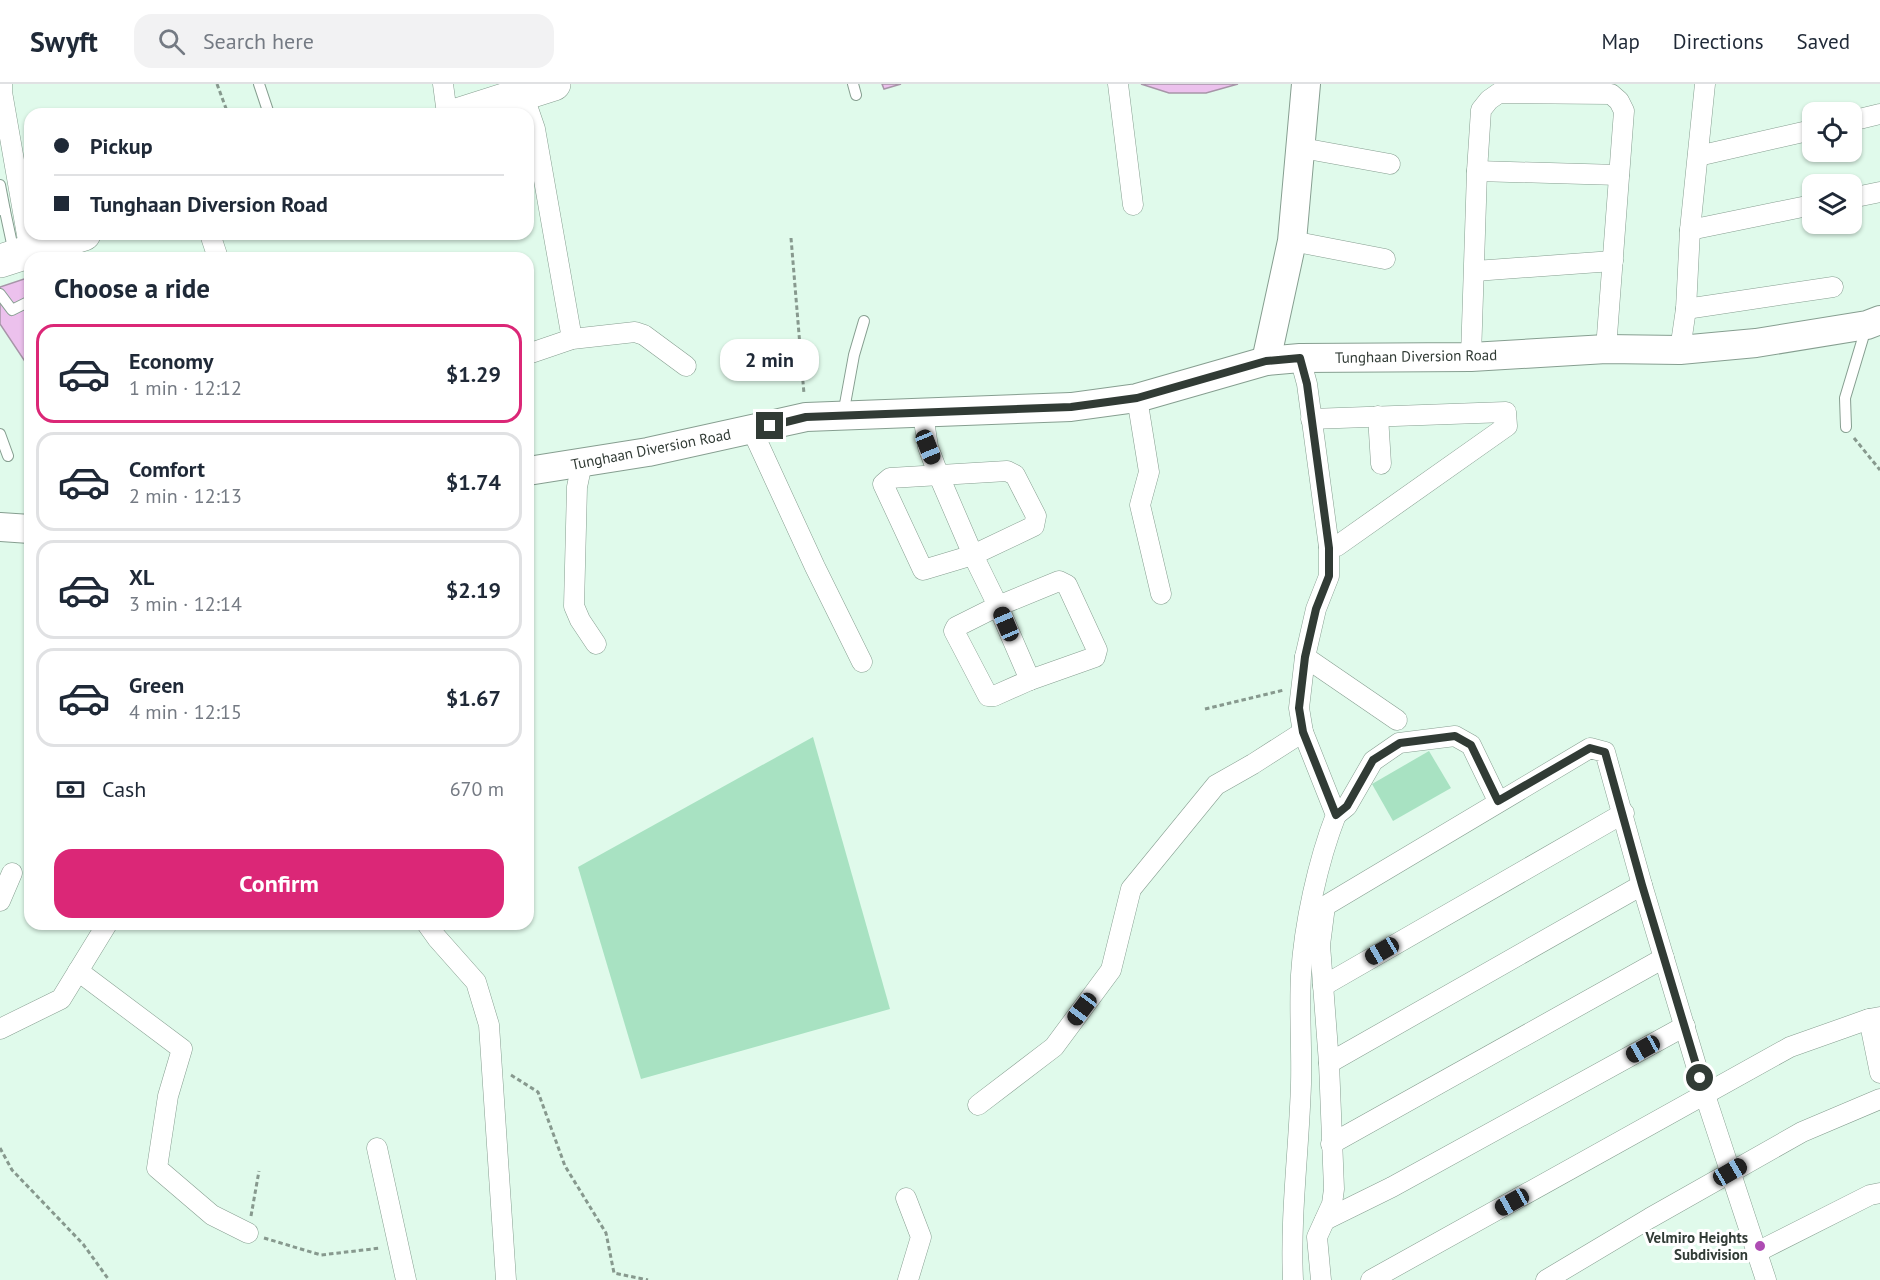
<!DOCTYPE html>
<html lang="en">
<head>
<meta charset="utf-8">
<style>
  :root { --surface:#fff; --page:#f2f2f3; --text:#1f2937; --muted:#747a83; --line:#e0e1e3; --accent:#db2777 }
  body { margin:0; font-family:"PT Sans",sans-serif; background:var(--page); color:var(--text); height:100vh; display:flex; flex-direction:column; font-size:22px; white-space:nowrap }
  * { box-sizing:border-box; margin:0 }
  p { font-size:20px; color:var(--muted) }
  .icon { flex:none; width:33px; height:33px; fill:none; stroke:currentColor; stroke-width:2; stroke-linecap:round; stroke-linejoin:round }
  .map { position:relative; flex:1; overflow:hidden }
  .sheet { position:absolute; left:24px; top:168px; width:510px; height:678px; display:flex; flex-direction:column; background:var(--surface); border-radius:18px; box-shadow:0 2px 4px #0004 }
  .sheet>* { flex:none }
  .banner { position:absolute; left:24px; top:24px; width:510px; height:132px; border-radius:18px; box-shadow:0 2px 4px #0004; display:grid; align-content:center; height:132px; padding:0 30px; background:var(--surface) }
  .controls { position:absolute; left:1802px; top:18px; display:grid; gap:12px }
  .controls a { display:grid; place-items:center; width:60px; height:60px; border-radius:12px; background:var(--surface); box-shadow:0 2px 4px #0004; font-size:30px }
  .end { position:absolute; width:27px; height:27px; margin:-14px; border:8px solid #313b35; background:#fff; box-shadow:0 0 0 3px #fff }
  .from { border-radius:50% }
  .bubble { position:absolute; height:42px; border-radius:18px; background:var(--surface); box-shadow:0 2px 4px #0004; font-size:20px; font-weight:700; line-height:42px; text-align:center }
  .car { position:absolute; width:18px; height:36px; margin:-18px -9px; border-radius:8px; box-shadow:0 0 4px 2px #0007; background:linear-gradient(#222 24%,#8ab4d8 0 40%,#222 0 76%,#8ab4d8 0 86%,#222 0) }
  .banner b { display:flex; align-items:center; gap:21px; height:57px; font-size:22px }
  .banner b+b { border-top:2px solid var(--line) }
  .banner i { width:15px; height:15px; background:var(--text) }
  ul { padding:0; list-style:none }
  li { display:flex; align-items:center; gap:18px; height:99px; margin:0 12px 9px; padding:0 18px; border:3px solid var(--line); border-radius:18px }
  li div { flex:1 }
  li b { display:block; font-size:22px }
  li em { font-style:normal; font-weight:700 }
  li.active { border-color:var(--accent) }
  li>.icon { width:54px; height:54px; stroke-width:1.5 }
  h2 { padding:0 30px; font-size:27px; line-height:72px }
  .pay { display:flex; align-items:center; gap:15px; height:66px; padding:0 30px; font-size:22px }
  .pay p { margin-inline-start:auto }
  .cta { display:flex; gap:12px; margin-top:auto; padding:12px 30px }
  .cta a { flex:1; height:69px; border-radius:18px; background:var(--accent); color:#fff; font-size:24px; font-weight:700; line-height:69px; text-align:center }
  header { display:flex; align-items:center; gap:36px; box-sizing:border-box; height:84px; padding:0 30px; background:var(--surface); border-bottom:2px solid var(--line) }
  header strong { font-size:28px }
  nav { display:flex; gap:33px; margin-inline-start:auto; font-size:21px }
  .search { width:420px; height:54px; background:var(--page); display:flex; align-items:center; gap:15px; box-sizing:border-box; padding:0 21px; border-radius:18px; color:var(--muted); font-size:22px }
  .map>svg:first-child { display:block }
  .green { fill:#a8e2c2 }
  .building { fill:#ecc1ed; stroke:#a795a8; stroke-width:1.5 }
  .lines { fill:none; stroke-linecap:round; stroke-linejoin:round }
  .lane-casing { stroke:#869e90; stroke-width:12 }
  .street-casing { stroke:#869e90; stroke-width:21 }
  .secondary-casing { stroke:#869e90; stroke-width:30 }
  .highway-casing { stroke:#869e90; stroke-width:34 }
  .path { stroke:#87998e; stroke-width:3; stroke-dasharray:4.5 3; stroke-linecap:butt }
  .lane { stroke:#fff; stroke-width:10 }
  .street { stroke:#fff; stroke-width:20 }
  .secondary { stroke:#fff; stroke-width:28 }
  .highway { stroke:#fff; stroke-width:33 }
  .route { stroke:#313b35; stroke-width:8 }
  .poi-dot { fill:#ae4cb3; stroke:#fff; stroke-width:2 }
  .labels { text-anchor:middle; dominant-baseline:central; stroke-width:6; stroke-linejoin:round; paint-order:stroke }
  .street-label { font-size:15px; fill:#313b35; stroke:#fff }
  .poi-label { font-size:15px; font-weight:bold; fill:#313b35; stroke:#fff; text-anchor:end }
</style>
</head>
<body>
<header>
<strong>Swyft</strong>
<div class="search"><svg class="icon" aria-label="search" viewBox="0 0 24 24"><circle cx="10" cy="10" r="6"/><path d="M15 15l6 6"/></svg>Search here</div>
<nav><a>Map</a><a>Directions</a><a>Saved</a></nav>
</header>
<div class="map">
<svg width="1880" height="1196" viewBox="0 0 1880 1196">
  <rect width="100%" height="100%" fill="#e0faeb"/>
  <g class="green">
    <polygon points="813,653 890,925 641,995 578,783"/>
    <polygon points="1429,667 1451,704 1393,737 1372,700"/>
  </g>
  <g class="building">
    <polygon points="882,0 901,0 884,5"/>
    <polygon points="1141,0 1238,0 1206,9 1169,9"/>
    <polygon points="30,193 30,285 0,240 0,203"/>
  </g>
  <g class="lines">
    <defs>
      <g id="lane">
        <polyline points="259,0 269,30"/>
        <polyline points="853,0 856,11"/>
        <polyline points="0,101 5,127"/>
        <polyline points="0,126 5,127 14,169"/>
        <polyline points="0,210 12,226 30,217"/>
        <polyline points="843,331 854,271 864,237"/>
        <polyline points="1846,343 1845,314 1866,244"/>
        <polyline points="0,350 8,372"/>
      </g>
      <g id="street">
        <polyline points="2,0 2,8 30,168"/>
        <polyline points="443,0 447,30"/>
        <polyline points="1118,0 1133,121"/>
        <polyline points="523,10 535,45 572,255"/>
        <polyline points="1851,37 1880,30"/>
        <polyline points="1302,64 1390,80"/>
        <polyline points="1698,72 1812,46"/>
        <polyline points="1477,87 1619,91"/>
        <polyline points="1851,114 1880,108"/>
        <polyline points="1690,146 1812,121"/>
        <polyline points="210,150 218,174"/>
        <polyline points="1292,157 1385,175"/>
        <polyline points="1475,187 1613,177"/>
        <polyline points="1686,225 1833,203"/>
        <polyline points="1680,266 1686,225 1690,146 1705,0"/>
        <polyline points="528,270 572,255 635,248 644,251 686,282"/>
        <polyline points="1471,273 1477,87 1481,26 1489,16 1499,9 1611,10 1619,17 1624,27 1606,265"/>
        <polyline points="1137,314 1149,388 1140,421 1161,510"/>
        <polyline points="923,330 928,363 939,392 973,471 998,522 1030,596"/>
        <polyline points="1378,332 1381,380"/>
        <polyline points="1311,335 1506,328 1507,342 1337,462 1329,463"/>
        <polyline points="752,346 815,483 862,578"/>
        <polyline points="582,379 577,403 574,522 580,536 596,560"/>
        <polygon points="1007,387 1015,391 1036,432 1034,442 973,471 923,486 883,400 890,394"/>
        <polygon points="1059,497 1067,501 1097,566 1095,573 1030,596 994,612 988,612 954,547 956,543 998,522"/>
        <polyline points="1305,573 1397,636"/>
        <polyline points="1336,731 1347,722 1373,677 1399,659 1455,652 1471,661 1498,717"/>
        <polyline points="0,817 12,789"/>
        <polyline points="427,840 437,854 476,898 489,941 506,1196"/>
        <polyline points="78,887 182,965 168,1012 157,1084 212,1131 248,1149"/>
        <polyline points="1323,902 1624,729"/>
        <polyline points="1869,935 1880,989"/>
        <polyline points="0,945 61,915 107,840"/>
        <polyline points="1329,979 1642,801"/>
        <polyline points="978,1021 1054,963 1111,886 1131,805 1216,701 1253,680 1303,648"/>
        <polyline points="1331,1060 1664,874"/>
        <polyline points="377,1064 406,1196"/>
        <polyline points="906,1114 921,1153 908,1196"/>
        <polyline points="1325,1136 1392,1103 1685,942"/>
        <polyline points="1757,1168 1870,1111 1880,1109"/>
        <path d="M1293 1196C1290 1131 1299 1066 1301 1000 1302 964 1299 927 1301 891 1304 841 1318 777 1336 731L1303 648 1299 624 1305 573 1316 525 1329 492V463L1307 300 1300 274"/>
        <polyline points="1321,1196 1317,1153 1332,1120 1334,1105 1329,979 1320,861 1325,822 1590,664 1605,668 1642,801 1705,1011 1766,1196"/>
        <polyline points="1371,1196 1790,963 1869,935 1880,933"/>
        <polyline points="1546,1196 1650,1134 1802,1048 1880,1015"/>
      </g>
      <g id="secondary">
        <polyline points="1266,277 1292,157 1306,0"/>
        <polyline points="528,387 648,368 806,333 1071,323 1137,314 1266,277 1300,274 1471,273 1606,265 1680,266 1756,259 1867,241 1880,236"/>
        <polyline points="0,443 30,445"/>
      </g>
      <g id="highway">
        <polyline points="460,30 554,0"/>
        <polyline points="0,177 84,150"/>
      </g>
    </defs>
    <use href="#lane" class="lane-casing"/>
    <use href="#street" class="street-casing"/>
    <use href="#secondary" class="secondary-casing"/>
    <use href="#highway" class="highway-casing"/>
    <g class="path">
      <polyline points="217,0 228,30"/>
      <polyline points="791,154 804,310"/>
      <polyline points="1854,354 1880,386"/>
      <polyline points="1205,625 1284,606"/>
      <polyline points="511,991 538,1008 565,1082 606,1149 614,1189 648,1196"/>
      <polyline points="0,1064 12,1086 83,1160 109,1196"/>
      <polyline points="251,1132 259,1087"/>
      <polyline points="264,1154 321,1171 381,1164"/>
    </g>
    <use href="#lane" class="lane"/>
    <use href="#street" class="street"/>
    <use href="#secondary" class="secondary"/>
    <use href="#highway" class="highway"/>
  </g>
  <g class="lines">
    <polyline class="route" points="770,342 806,333 1071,323 1137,314 1266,277 1300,274 1307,300 1329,464 1329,492 1316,525 1305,573 1299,624 1303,648 1336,731 1347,722 1373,676 1400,659 1455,652 1471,661 1498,717 1590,664 1605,668 1642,801 1700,994"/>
  </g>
  <circle class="poi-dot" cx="1760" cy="1162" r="6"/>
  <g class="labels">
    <g class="street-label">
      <text transform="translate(1416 272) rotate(-1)">Tunghaan Diversion Road</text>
      <text transform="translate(651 365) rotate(-11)">Tunghaan Diversion Road</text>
    </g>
    <g class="poi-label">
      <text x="1748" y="1153">Velmiro Heights<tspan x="1748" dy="17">Subdivision</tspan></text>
    </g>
  </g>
</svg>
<div class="controls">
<a><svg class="icon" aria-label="locate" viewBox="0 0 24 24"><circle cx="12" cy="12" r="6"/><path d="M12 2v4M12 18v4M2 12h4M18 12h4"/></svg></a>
<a><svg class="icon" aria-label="layers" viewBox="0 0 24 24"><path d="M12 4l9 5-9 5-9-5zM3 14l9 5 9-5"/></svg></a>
</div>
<i class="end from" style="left:1700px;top:994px"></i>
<i class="end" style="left:770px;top:342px"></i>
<div class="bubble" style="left:720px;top:255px;width:99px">2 min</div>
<i class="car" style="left:928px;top:363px;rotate:158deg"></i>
<i class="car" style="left:1006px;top:540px;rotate:337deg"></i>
<i class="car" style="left:1382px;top:867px;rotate:240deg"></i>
<i class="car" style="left:1082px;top:925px;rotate:217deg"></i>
<i class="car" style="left:1643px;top:965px;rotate:241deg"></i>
<i class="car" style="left:1730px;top:1088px;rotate:60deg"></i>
<i class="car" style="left:1512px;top:1118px;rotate:241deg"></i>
<div class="banner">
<b><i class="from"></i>Pickup</b>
<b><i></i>Tunghaan Diversion Road</b>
</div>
<section class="sheet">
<h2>Choose a ride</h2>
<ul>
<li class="active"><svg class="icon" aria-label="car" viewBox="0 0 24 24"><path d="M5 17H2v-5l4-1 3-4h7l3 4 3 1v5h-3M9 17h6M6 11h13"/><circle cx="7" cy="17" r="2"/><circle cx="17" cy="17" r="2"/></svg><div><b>Economy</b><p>1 min · 12:12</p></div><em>$1.29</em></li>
<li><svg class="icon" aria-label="car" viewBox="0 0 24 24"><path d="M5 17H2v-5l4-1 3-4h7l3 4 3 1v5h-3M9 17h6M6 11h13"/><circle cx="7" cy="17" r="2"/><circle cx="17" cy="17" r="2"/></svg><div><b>Comfort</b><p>2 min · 12:13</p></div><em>$1.74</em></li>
<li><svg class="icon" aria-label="car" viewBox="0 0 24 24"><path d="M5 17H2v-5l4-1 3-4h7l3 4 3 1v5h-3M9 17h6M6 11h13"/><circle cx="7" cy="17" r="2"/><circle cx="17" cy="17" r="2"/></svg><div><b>XL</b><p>3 min · 12:14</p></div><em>$2.19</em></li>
<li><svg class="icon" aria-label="car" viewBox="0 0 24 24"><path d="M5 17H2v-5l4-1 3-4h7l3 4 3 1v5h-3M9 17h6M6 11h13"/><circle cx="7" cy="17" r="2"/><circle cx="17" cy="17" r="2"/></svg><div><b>Green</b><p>4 min · 12:15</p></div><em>$1.67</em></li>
</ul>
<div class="pay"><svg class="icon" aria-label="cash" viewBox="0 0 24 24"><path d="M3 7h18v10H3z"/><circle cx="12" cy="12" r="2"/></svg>Cash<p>670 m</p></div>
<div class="cta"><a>Confirm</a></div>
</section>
</div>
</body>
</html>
